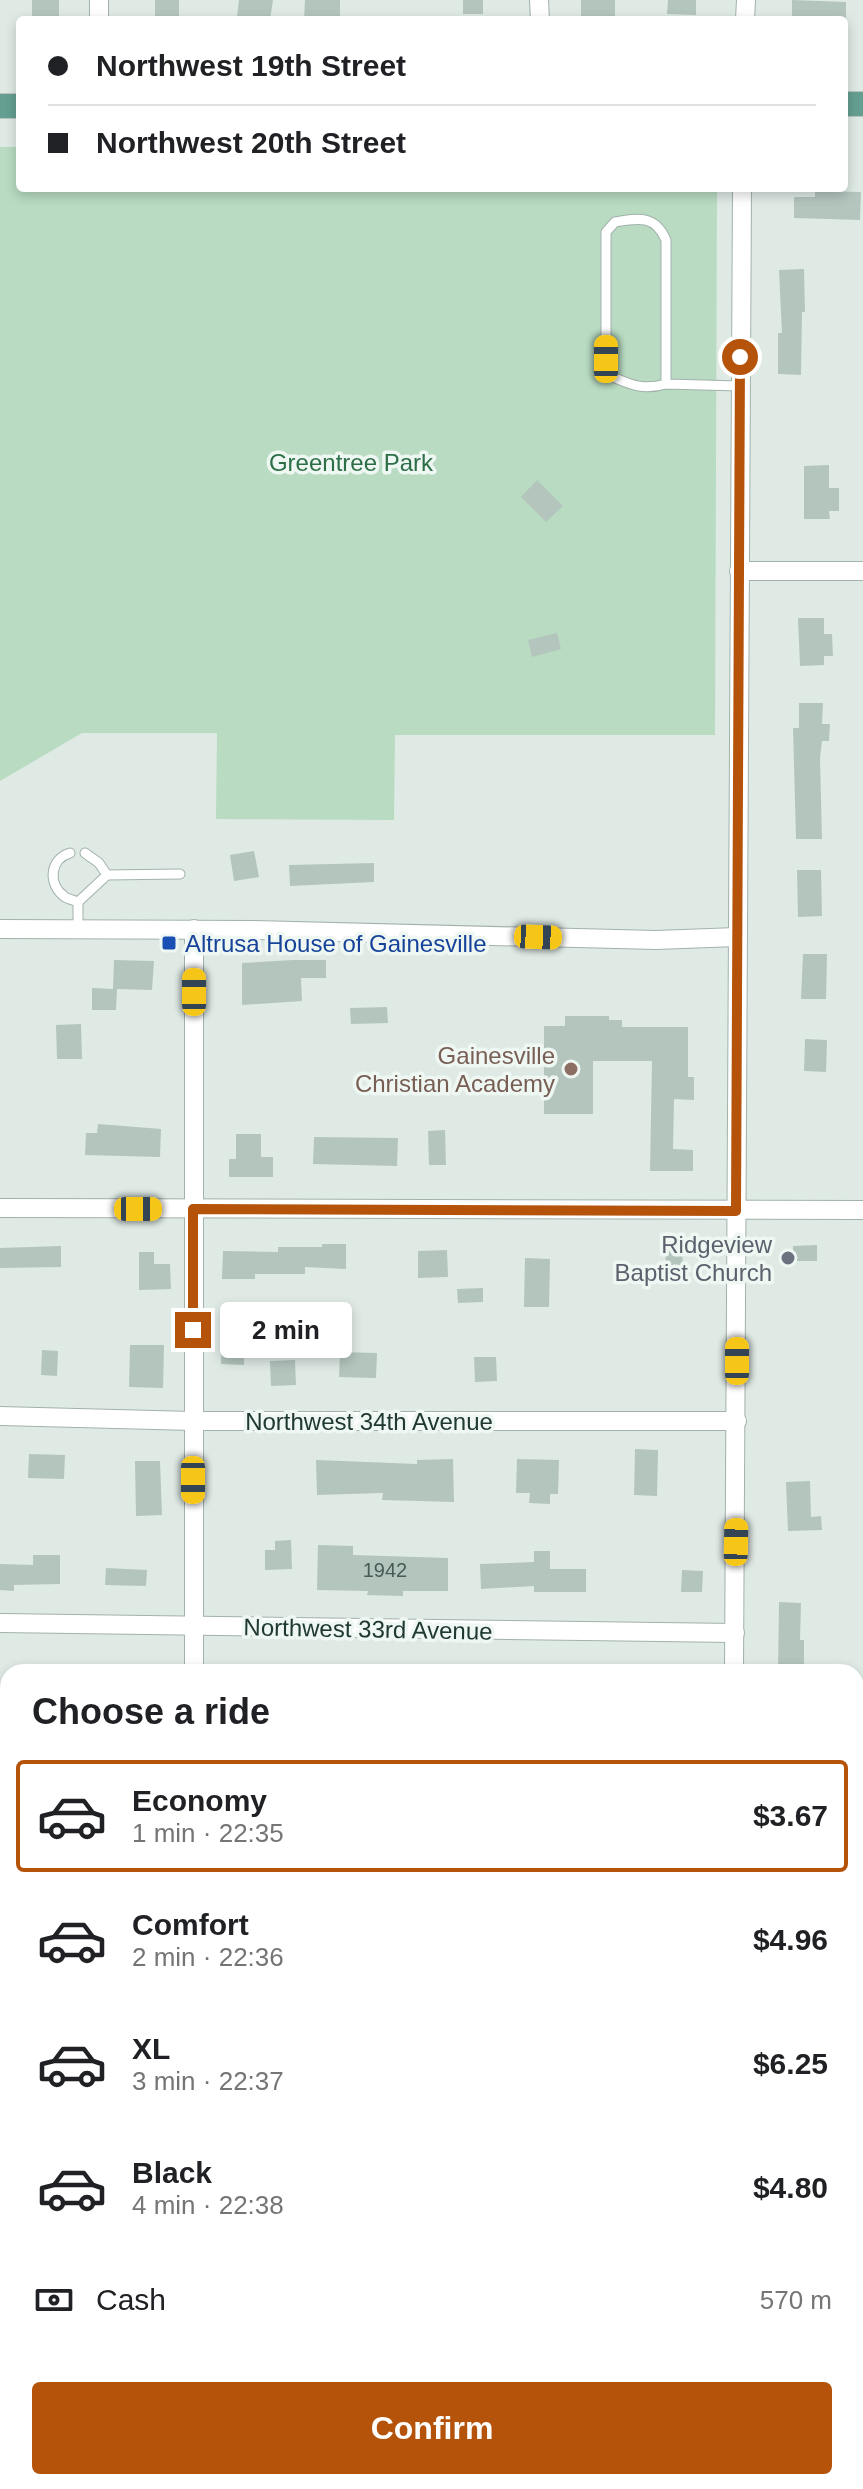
<!DOCTYPE html>
<html lang="en">
<head>
<meta charset="utf-8">
<style>
  :root { --surface:#fff; --page:#f6f6f6; --text:#202124; --muted:#757577; --line:#e0e0e0; --accent:#b45309 }
  body { margin:0; font-family:Helvetica,sans-serif; background:var(--page); color:var(--text); height:100vh; display:flex; flex-direction:column; font-size:30px; white-space:nowrap }
  * { box-sizing:border-box; margin:0 }
  p { font-size:26px; color:var(--muted) }
  .icon { flex:none; width:44px; height:44px; fill:none; stroke:currentColor; stroke-width:2; stroke-linecap:round; stroke-linejoin:round }
  .map { position:relative; flex:1; overflow:hidden }
  .sheet { position:absolute; left:0px; top:1664px; width:864px; height:826px; display:flex; flex-direction:column; background:var(--surface); border-radius:24px 24px 0 0; box-shadow:0 4px 12px #0003 }
  .sheet>* { flex:none }
  .hud { position:absolute; left:16px; top:16px; width:832px; height:176px; border-radius:8px; box-shadow:0 4px 12px #0003; display:grid; align-content:center; height:176px; padding:0 32px; background:var(--surface) }
  .end { position:absolute; width:36px; height:36px; margin:-18px; border:10px solid #b45309; background:#fff; box-shadow:0 0 0 4px #fff }
  .from { border-radius:50% }
  .bubble { position:absolute; height:56px; border-radius:8px; background:var(--surface); box-shadow:0 4px 12px #0003; font-size:26px; font-weight:700; line-height:56px; text-align:center }
  .car { position:absolute; width:24px; height:48px; margin:-24px -12px; border-radius:10px; box-shadow:0 0 6px 2px #0007; background:linear-gradient(#f5c518 24%,#345 0 40%,#f5c518 0 76%,#345 0 86%,#f5c518 0) }
  .hud b { display:flex; align-items:center; gap:28px; height:76px; font-size:30px }
  .hud b+b { border-top:2px solid var(--line) }
  .hud i { width:20px; height:20px; background:var(--text) }
  ul { padding:0; list-style:none }
  li { display:flex; align-items:center; gap:24px; height:112px; margin:0 16px 12px; padding:0 16px; border:4px solid transparent; border-radius:8px }
  li div { flex:1 }
  li b { display:block; font-size:30px }
  li em { font-style:normal; font-weight:700 }
  li.on { border-color:var(--accent) }
  li>.icon { width:72px; height:72px; stroke-width:1.5 }
  h2 { padding:0 32px; font-size:36px; line-height:96px }
  .pay { display:flex; align-items:center; gap:20px; height:88px; padding:0 32px; font-size:30px }
  .pay p { margin-inline-start:auto }
  .primary-button { display:flex; gap:16px; margin-top:auto; padding:16px 32px }
  .primary-button a { flex:1; height:92px; border-radius:8px; background:var(--accent); color:#fff; font-size:32px; font-weight:700; line-height:92px; text-align:center }
  .map>svg:first-child { display:block }
  .green { fill:#b8dbc2 }
  .water { fill:#88c2ce }
  .lines { fill:none; stroke-linecap:round; stroke-linejoin:round }
  .stream { stroke:#88c2ce; stroke-width:5 }
  .building { fill:#b4c5be }
  .lane-casing { stroke:#a2b1ac; stroke-width:11 }
  .street-casing { stroke:#a2b1ac; stroke-width:20 }
  .primary-casing { stroke:#bcc4c2; stroke-width:26 }
  .lane { stroke:#fff; stroke-width:9 }
  .street { stroke:#fff; stroke-width:18 }
  .primary { stroke:#649f91; stroke-width:24 }
  .route { stroke:#b45309; stroke-width:10 }
  .transit-dot { fill:#1a4fb4; stroke:#eff7f3; stroke-width:3 }
  .education-dot { fill:#8d6e63; stroke:#eff7f3; stroke-width:3 }
  .worship-dot { fill:#6b7280; stroke:#eff7f3; stroke-width:3 }
  .labels { text-anchor:middle; dominant-baseline:central; stroke-width:7; stroke-linejoin:round; paint-order:stroke }
  .number-label { font-size:20px; fill:#465c56 }
  .park-label { font-size:24px; fill:#2c6f47; stroke:#eff7f3 }
  .transit-label { font-size:24px; fill:#164399; stroke:#eff7f3; text-anchor:start }
  .education-label { font-size:24px; fill:#785e54; stroke:#eff7f3; text-anchor:end }
  .worship-label { font-size:24px; fill:#5b616d; stroke:#eff7f3; text-anchor:end }
  .street-label { font-size:24px; fill:#213933; stroke:#eff7f3 }
</style>
</head>
<body>
<div class="map">
<svg width="863" height="2489" viewBox="0 0 863 2489">
  <rect width="100%" height="100%" fill="#dfeae5"/>
  <polygon class="green" points="0,147 20,147 20,188 717,188 715,735 395,735 394,820 216,819 217,733 82,733 0,781"/>
  <polygon class="water" points="856,1770 863,1773 863,2007 856,2007"/>
  <g class="lines">
    <g class="stream">
      <polyline points="770,2482 773,2489"/>
      <polyline points="748,2489 748,2482"/>
    </g>
  </g>
  <g class="building">
    <rect x="32" y="0" width="27" height="20"/>
    <rect x="155" y="0" width="24" height="20"/>
    <polygon points="239,0 273,0 270,20 237,17"/>
    <polygon points="305,0 340,0 340,20 304,20"/>
    <rect x="463" y="0" width="20" height="14"/>
    <rect x="581" y="0" width="34" height="20"/>
    <polygon points="668,0 696,0 696,15 667,14"/>
    <polygon points="792,0 846,2 846,20 792,20"/>
    <polygon points="815,191 861,192 860,220 794,218 794,197 815,197"/>
    <polygon points="804,269 805,312 802,312 801,375 778,374 778,333 782,333 779,270"/>
    <polygon points="829,465 829,488 839,488 839,511 829,511 830,519 804,519 804,466"/>
    <polygon points="537,480 563,506 546,522 521,497"/>
    <polygon points="798,618 824,618 824,634 832,634 833,656 824,656 824,665 800,666"/>
    <polygon points="557,633 561,649 532,657 528,640"/>
    <polygon points="799,703 823,703 822,724 830,724 829,741 822,741 820,758 822,839 796,839 793,728 799,728"/>
    <polygon points="254,851 259,877 234,881 230,855"/>
    <polygon points="374,863 374,882 290,886 289,865"/>
    <polygon points="797,870 821,870 822,916 798,917"/>
    <polygon points="803,954 827,954 826,999 801,999"/>
    <polygon points="114,960 154,961 152,990 117,989 116,1010 92,1010 92,988 113,989"/>
    <polygon points="293,960 326,960 326,978 301,978 302,1001 242,1005 242,963"/>
    <polygon points="387,1007 388,1023 351,1024 350,1008"/>
    <polygon points="565,1016 609,1016 609,1020 622,1020 622,1027 688,1027 688,1077 694,1077 694,1100 674,1099 673,1149 693,1150 693,1171 650,1171 652,1061 593,1061 593,1114 544,1114 544,1026 565,1026"/>
    <polygon points="81,1024 82,1059 57,1059 56,1025"/>
    <polygon points="805,1039 827,1040 826,1072 804,1071"/>
    <polygon points="98,1124 161,1129 160,1157 85,1155 86,1133 97,1133"/>
    <polygon points="445,1130 446,1165 429,1165 428,1131"/>
    <polygon points="236,1134 261,1134 261,1157 273,1157 273,1177 229,1177 229,1159 236,1159"/>
    <polygon points="314,1137 398,1138 397,1166 313,1164"/>
    <polygon points="666,1242 683,1243 682,1279 665,1278"/>
    <polygon points="322,1244 346,1244 346,1269 305,1267 305,1274 255,1274 255,1279 222,1279 223,1251 278,1252 278,1247 322,1247"/>
    <polygon points="817,1245 817,1261 793,1261 793,1246"/>
    <polygon points="61,1246 61,1267 0,1268 0,1248"/>
    <polygon points="447,1250 448,1277 418,1278 418,1251"/>
    <polygon points="139,1252 154,1252 154,1264 170,1264 171,1289 139,1290"/>
    <polygon points="525,1258 550,1259 549,1307 524,1307"/>
    <polygon points="483,1288 483,1302 458,1303 457,1289"/>
    <polygon points="222,1335 245,1336 244,1365 221,1364"/>
    <polygon points="130,1345 164,1345 163,1388 129,1387"/>
    <polygon points="42,1350 58,1351 57,1376 41,1375"/>
    <polygon points="340,1352 377,1353 376,1378 339,1377"/>
    <polygon points="474,1357 496,1357 497,1381 475,1382"/>
    <polygon points="295,1360 296,1385 271,1386 270,1361"/>
    <polygon points="635,1449 658,1450 657,1496 634,1495"/>
    <polygon points="29,1454 65,1455 64,1479 28,1478"/>
    <polygon points="453,1459 454,1502 382,1500 383,1493 317,1495 316,1460 417,1464 417,1460"/>
    <polygon points="517,1459 559,1460 558,1494 550,1494 550,1504 529,1503 530,1493 516,1493"/>
    <polygon points="135,1461 160,1461 162,1515 136,1516"/>
    <polygon points="810,1481 811,1517 821,1516 822,1530 788,1531 786,1482"/>
    <polygon points="291,1540 292,1569 265,1570 265,1550 275,1550 275,1541"/>
    <polygon points="318,1545 353,1546 353,1555 448,1558 448,1591 403,1591 403,1596 367,1595 368,1591 317,1590"/>
    <polygon points="534,1551 550,1551 550,1569 586,1569 586,1592 534,1592 534,1586 481,1589 480,1564 534,1562"/>
    <polygon points="33,1555 60,1555 60,1584 14,1585 14,1591 0,1590 0,1564 33,1565"/>
    <polygon points="106,1568 147,1570 146,1586 105,1585"/>
    <polygon points="682,1570 703,1571 702,1592 681,1592"/>
    <polygon points="779,1602 801,1603 800,1640 804,1640 804,1672 778,1672"/>
  </g>
  <g class="lines">
    <defs>
      <g id="lane">
        <path d="M666 384C645 390 633 386 613 377L606 359V232L615 222C639 218 655 215 666 240V384L740 386"/>
        <path d="M70 853C50 859 47 884 65 897 68 899 73 900 78 902"/>
        <polyline points="85,853 99,863 107,875"/>
        <polyline points="78,929 78,902 107,875 180,874"/>
        <polyline points="569,2482 575,2489"/>
      </g>
      <g id="street">
        <polyline points="539,0 540,20"/>
        <polyline points="99,20 99,0"/>
        <polyline points="745,20 746,0"/>
        <polyline points="739,571 863,571"/>
        <polyline points="0,929 253,930 656,940 737,937"/>
        <polyline points="0,1208 863,1210"/>
        <polyline points="0,1416 193,1421 737,1421"/>
        <polyline points="0,1623 735,1633"/>
        <polyline points="194,1672 194,929"/>
        <polyline points="734,1672 742,188"/>
        <polyline points="0,1838 8,1839"/>
        <polyline points="0,2049 8,2049"/>
        <polyline points="856,2062 863,2062"/>
        <polyline points="856,2182 863,2182"/>
        <polyline points="0,2277 8,2277"/>
        <polyline points="856,2435 863,2451"/>
      </g>
      <g id="primary">
        <polyline points="844,104 863,104"/>
        <polyline points="0,106 20,106"/>
      </g>
    </defs>
    <use href="#lane" class="lane-casing"/>
    <use href="#street" class="street-casing"/>
    <use href="#primary" class="primary-casing"/>
    <use href="#lane" class="lane"/>
    <use href="#street" class="street"/>
    <use href="#primary" class="primary"/>
  </g>
  <g class="lines">
    <polyline class="route" points="193,1330 193,1209 736,1211 740,357"/>
  </g>
  <rect class="transit-dot" x="161" y="935" width="16" height="16" rx="4"/>
  <circle class="education-dot" cx="571" cy="1069" r="8"/>
  <circle class="worship-dot" cx="788" cy="1258" r="8"/>
  <g class="labels">
    <g class="number-label">
      <text x="385" y="1570">1942</text>
    </g>
    <g class="park-label">
      <text x="351" y="462">Greentree Park</text>
    </g>
    <g class="transit-label">
      <text x="185" y="943">Altrusa House of Gainesville</text>
    </g>
    <g class="education-label">
      <text x="555" y="1055">Gainesville<tspan x="555" dy="28">Christian Academy</tspan></text>
    </g>
    <g class="worship-label">
      <text x="772" y="1244">Ridgeview<tspan x="772" dy="28">Baptist Church</tspan></text>
    </g>
    <g class="street-label">
      <text x="369" y="1421">Northwest 34th Avenue</text>
      <text transform="translate(368 1629) rotate(1)">Northwest 33rd Avenue</text>
    </g>
  </g>
</svg>
<i class="end from" style="left:740px;top:357px"></i>
<i class="end" style="left:193px;top:1330px"></i>
<div class="bubble" style="left:220px;top:1302px;width:132px">2 min</div>
<i class="car" style="left:606px;top:359px;rotate:0deg"></i>
<i class="car" style="left:538px;top:937px;rotate:92deg"></i>
<i class="car" style="left:194px;top:992px;rotate:0deg"></i>
<i class="car" style="left:138px;top:1209px;rotate:90deg"></i>
<i class="car" style="left:737px;top:1361px;rotate:0deg"></i>
<i class="car" style="left:193px;top:1480px;rotate:180deg"></i>
<i class="car" style="left:736px;top:1542px;rotate:1deg"></i>
<div class="hud">
<b><i class="from"></i>Northwest 19th Street</b>
<b><i></i>Northwest 20th Street</b>
</div>
<section class="sheet">
<h2>Choose a ride</h2>
<ul>
<li class="on"><svg class="icon" aria-label="car" viewBox="0 0 24 24"><path d="M5 17H2v-5l4-1 3-4h7l3 4 3 1v5h-3M9 17h6M6 11h13"/><circle cx="7" cy="17" r="2"/><circle cx="17" cy="17" r="2"/></svg><div><b>Economy</b><p>1 min · 22:35</p></div><em>$3.67</em></li>
<li><svg class="icon" aria-label="car" viewBox="0 0 24 24"><path d="M5 17H2v-5l4-1 3-4h7l3 4 3 1v5h-3M9 17h6M6 11h13"/><circle cx="7" cy="17" r="2"/><circle cx="17" cy="17" r="2"/></svg><div><b>Comfort</b><p>2 min · 22:36</p></div><em>$4.96</em></li>
<li><svg class="icon" aria-label="car" viewBox="0 0 24 24"><path d="M5 17H2v-5l4-1 3-4h7l3 4 3 1v5h-3M9 17h6M6 11h13"/><circle cx="7" cy="17" r="2"/><circle cx="17" cy="17" r="2"/></svg><div><b>XL</b><p>3 min · 22:37</p></div><em>$6.25</em></li>
<li><svg class="icon" aria-label="car" viewBox="0 0 24 24"><path d="M5 17H2v-5l4-1 3-4h7l3 4 3 1v5h-3M9 17h6M6 11h13"/><circle cx="7" cy="17" r="2"/><circle cx="17" cy="17" r="2"/></svg><div><b>Black</b><p>4 min · 22:38</p></div><em>$4.80</em></li>
</ul>
<div class="pay"><svg class="icon" aria-label="cash" viewBox="0 0 24 24"><path d="M3 7h18v10H3z"/><circle cx="12" cy="12" r="2"/></svg>Cash<p>570 m</p></div>
<div class="primary-button"><a>Confirm</a></div>
</section>
</div>
</body>
</html>
